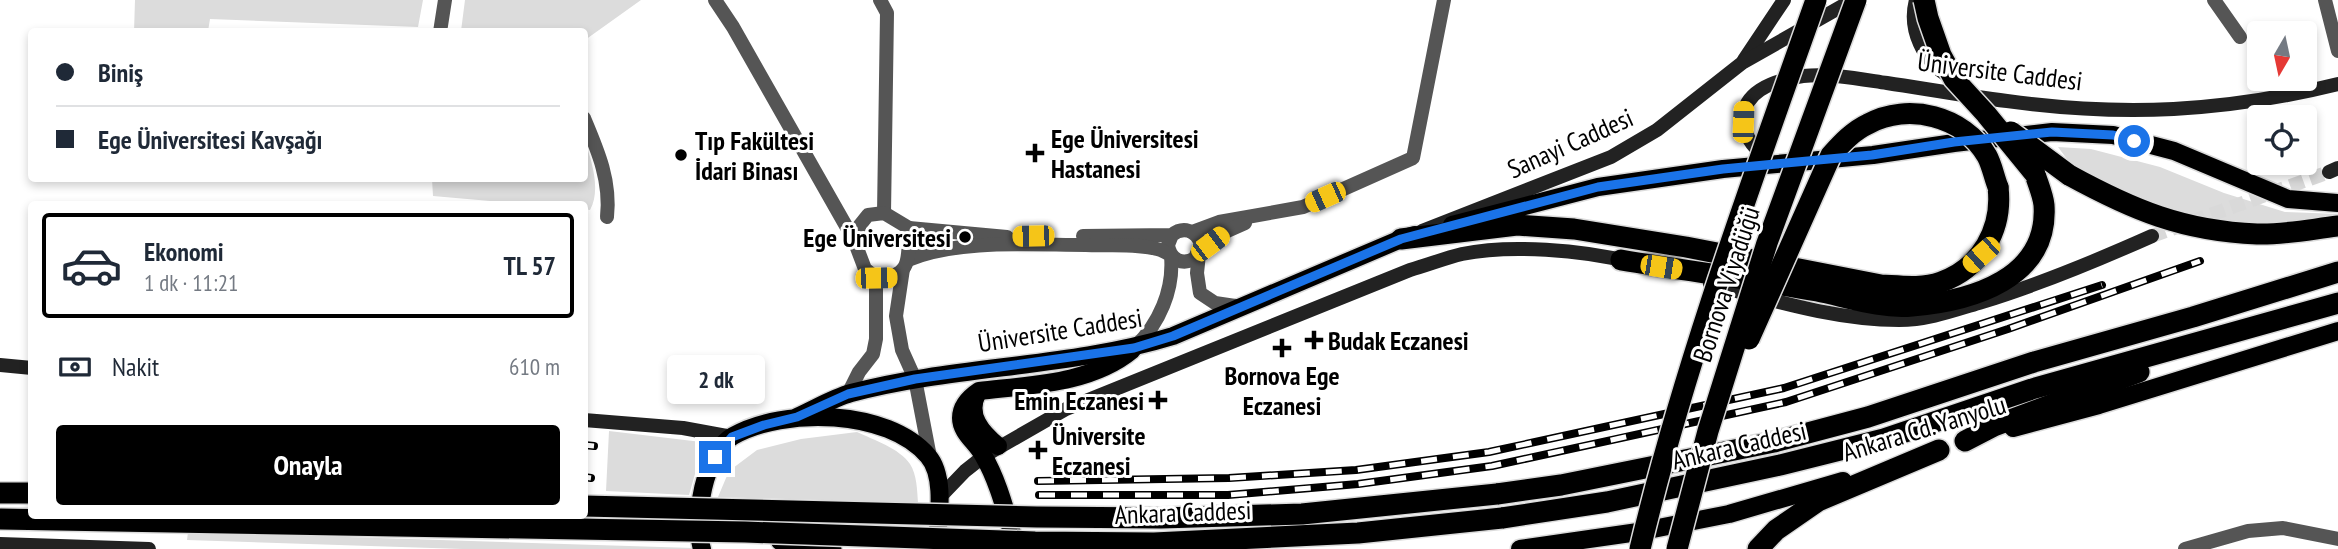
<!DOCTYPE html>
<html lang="tr">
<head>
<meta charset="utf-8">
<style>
  :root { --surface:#fff; --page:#f2f2f3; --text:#1f2937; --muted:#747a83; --line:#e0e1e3; --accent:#000 }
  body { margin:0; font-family:"PT Sans Narrow",sans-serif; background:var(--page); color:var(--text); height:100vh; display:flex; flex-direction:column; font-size:26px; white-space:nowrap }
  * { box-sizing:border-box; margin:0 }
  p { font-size:23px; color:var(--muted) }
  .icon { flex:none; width:38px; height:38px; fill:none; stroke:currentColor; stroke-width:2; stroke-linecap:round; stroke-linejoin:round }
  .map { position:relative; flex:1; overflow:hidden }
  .drawer { position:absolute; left:28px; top:201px; width:560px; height:318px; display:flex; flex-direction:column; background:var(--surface); border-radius:7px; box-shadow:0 4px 10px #0003 }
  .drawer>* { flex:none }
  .banner { position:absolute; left:28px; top:28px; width:560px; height:154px; border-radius:7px; box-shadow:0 4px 10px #0003; display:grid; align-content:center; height:154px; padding:0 28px; background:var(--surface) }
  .needle { width:46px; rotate:189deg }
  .buttons { position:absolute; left:2247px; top:21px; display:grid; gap:14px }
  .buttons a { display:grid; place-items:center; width:70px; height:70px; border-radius:7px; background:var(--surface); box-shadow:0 4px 10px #0003; font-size:35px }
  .end { position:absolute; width:32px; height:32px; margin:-16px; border:9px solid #1a73e8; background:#fff; box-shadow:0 0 0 4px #fff }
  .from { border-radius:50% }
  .bubble { position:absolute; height:49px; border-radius:7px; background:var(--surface); box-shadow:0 4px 10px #0003; font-size:23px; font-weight:800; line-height:49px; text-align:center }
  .car { position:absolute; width:21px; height:42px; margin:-21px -10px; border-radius:9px; box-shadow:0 0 5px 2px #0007; background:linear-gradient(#f5c518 24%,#345 0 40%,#f5c518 0 76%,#345 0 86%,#f5c518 0) }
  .banner b { display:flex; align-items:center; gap:24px; height:66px; font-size:26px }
  .banner b+b { border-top:2px solid var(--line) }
  .banner i { width:18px; height:18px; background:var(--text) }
  ul { padding:12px 0 0; list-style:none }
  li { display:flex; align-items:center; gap:21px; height:105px; margin:0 14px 10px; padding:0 14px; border:4px solid var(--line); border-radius:7px }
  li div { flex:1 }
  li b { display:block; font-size:26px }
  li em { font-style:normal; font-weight:800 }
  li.active { border-color:var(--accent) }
  li>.icon { width:63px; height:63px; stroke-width:1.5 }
  .pay { display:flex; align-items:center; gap:18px; height:77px; padding:0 28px; font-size:26px }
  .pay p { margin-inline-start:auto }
  .button { display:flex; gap:14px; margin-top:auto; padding:14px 28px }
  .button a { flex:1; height:80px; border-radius:7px; background:var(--accent); color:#fff; font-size:28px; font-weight:800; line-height:80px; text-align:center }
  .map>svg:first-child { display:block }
  .green { fill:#dcdcdc }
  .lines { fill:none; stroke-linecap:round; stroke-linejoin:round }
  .secondary-tunnel { stroke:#d9d9d9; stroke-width:14; stroke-dasharray:14 7; stroke-linecap:butt }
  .primary-casing { stroke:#dbdbdb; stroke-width:21 }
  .highway-casing { stroke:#dbdbdb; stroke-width:24 }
  .street { stroke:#555; stroke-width:14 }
  .secondary { stroke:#222; stroke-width:14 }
  .primary { stroke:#000; stroke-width:18 }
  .highway { stroke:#000; stroke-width:21 }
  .rail-casing { stroke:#000; stroke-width:8 }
  .rail { stroke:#fff; stroke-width:5; stroke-dasharray:16; stroke-linecap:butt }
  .highway-bridge-casing { stroke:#dbdbdb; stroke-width:24; stroke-linecap:butt }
  .highway-bridge { stroke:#000; stroke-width:21 }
  .route { stroke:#1a73e8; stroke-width:9 }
  .poi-dot { fill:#000; stroke:#fff; stroke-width:2.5 }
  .labels { text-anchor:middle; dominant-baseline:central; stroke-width:6; stroke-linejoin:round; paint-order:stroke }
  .street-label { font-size:26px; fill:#000; stroke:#fff }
  .poi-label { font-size:26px; font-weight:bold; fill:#000; stroke:#fff; text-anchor:start }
</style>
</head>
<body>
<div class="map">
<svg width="2338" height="549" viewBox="0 0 2338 549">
  <rect width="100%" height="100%" fill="#fff"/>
  <g class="green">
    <polygon points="135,0 423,0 418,27 210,19 208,31 134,32"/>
    <polygon points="465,0 641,0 585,40 584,32 461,31"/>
    <path d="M585 142C592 161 601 191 590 210L585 209 584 205H536L433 196 432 179 584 178Z"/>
    <polygon points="2058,147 2091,149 2160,167 2224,193 2285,212 2338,214 2338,220 2291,227 2195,223 2081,178"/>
    <polygon points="609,431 710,443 695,474 689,495 606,491"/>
    <path d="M857 432C874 440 899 448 910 464 917 475 917 490 918 503L718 497 729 471 757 450 801 439Z"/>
    <polygon points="188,532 693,548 693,549 463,549 187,540"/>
  </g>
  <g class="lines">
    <polyline class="secondary-tunnel" points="2152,236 2329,172"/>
    <defs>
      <g id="primary">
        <polyline points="1452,225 1598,187 1723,169 1873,155 1954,143 2052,132 2113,135 2174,151 2288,199 2338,203"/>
        <path d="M977 394C966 415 982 433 998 446"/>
        <path d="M797 417C815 409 833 398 851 393 957 365 1069 368 1173 336L1401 239 1415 235"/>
        <polyline points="2013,428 2099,405 2338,331"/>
        <path d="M702 549C693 519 704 453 733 436 784 407 888 409 928 456 943 473 940 507 938 528"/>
        <path d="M1017 549C1007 518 1000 484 983 455 976 442 961 433 961 418 961 406 970 397 979 391 1030 385 1091 384 1132 350"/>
        <polyline points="1520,549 1638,532 1729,514 1843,481"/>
      </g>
      <g id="highway">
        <path d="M2069 175C2133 210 2183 231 2257 234 2283 235 2312 229 2338 226"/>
        <path d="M1401 239 1517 225 1574 229 1686 247 1881 285C1901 286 1922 289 1941 282 1981 268 2003 229 1998 187"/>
        <path d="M1621 260C1686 271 1752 279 1817 291 1847 297 1881 309 1912 306 1971 301 2049 279 2044 205 2043 195 2038 184 2035 174"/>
        <polyline points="1965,441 1994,426 2139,372"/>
        <polyline points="0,493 32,493"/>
        <polyline points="1497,494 1561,485 1774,442 1868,417 2034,362 2193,317 2338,272"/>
        <polyline points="1502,518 1607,502 1780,465 1884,439 2032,389 2338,303"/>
        <polyline points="781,540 831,549"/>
        <polyline points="1758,549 1776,530 1818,501 1939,450"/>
      </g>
    </defs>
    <use href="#primary" class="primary-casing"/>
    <use href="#highway" class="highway-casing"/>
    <g class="street">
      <polyline points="715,0 733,27 854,240"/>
      <polyline points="880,0 887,13 884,213"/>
      <polyline points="2214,0 2240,37"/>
      <polyline points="2325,0 2338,51"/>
      <polyline points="440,32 445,0"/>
      <path d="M584 118C598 151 611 181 607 217"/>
      <polyline points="909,228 1007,237"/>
      <polyline points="1192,232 1219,222 1303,207 1413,158 1444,0"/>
      <path d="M1083 236 1172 235C1183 226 1196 230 1201 244L1195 258C1183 266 1170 260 1168 245L1172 235"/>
      <path d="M908 260C958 239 1032 245 1086 245 1109 246 1135 243 1157 249 1162 250 1167 253 1171 256 1174 290 1159 324 1135 347"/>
      <polyline points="903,269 896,316 902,350 915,379 930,457"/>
      <polyline points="1242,307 1215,303 1200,293 1197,273 1199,254 1227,231 1245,223"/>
      <path d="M848 394 859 372 873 354 876 339V278L865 269 854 240 860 225 868 215 884 213 909 228C908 257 913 278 876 278"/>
      <polyline points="2185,549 2248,531 2283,528 2338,539"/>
    </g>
    <g class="secondary">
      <path d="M1916 0C1908 29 1923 62 1950 77"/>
      <polyline points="1744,60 1784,0"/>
      <path d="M1766 156C1754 149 1748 141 1745 128 1736 92 1775 80 1803 76 1830 73 1860 79 1887 83 1927 89 1967 96 2007 101 2123 117 2225 112 2338 84"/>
      <polyline points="2329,172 2338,168"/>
      <polyline points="1422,231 1611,157 1657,130 1742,63 1853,0"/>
      <path d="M1710 284C1772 300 1835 320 1899 320 1928 320 1955 310 1982 302 2041 284 2096 261 2152 236"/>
      <polyline points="0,365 32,368"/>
      <polyline points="584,420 683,428 732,437"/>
      <path d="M940 497 965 471 984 456 1066 409 1410 270C1428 265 1445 258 1462 254 1510 244 1582 250 1630 262"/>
      <polyline points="0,544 149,549"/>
    </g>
    <use href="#primary" class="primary"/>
    <use href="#highway" class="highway"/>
    <defs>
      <g id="rail">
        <polyline points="584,445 594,446"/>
        <polyline points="584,477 591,478"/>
        <polyline points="1038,481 1229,478 1356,470 1489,452 1784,388 2102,285"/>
        <polyline points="1039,495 1228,495 1358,484 1492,466 1786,402 2008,329 2200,261"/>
      </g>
    </defs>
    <use href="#rail" class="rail-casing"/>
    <use href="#rail" class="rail"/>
    <defs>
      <g id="highway-bridge">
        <polyline points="1924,0 1928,18 1941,55 1954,79 1986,114 2035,174"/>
        <polyline points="2011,132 2069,175"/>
        <path d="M1749 339 1831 155C1842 143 1853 131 1868 124 1908 102 1964 116 1987 156 1992 165 1994 177 1998 187"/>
        <polyline points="584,506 1037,517 1161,518 1302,514 1497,494"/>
        <polyline points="0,519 745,532 1035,542 1154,543 1358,533 1502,518"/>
        <path d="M1640 549C1685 362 1752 181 1816 0"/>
        <polyline points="1677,549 1708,431 1767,243 1856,0"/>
      </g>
    </defs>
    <use href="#highway-bridge" class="highway-bridge-casing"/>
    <use href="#highway-bridge" class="highway-bridge"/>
  </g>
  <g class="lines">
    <polyline class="route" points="715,457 732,437 764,425 797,417 848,394 915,379 1134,348 1173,336 1401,239 1598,187 1723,169 1872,155 1954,142 2052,132 2113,135 2134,141"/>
  </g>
  <g class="poi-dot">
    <path d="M1031.5 142.5h7v7h7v7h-7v7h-7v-7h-7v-7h7z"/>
    <circle cx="681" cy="155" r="7"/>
    <circle cx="965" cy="237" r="7"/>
    <path d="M1310.5 329.5h7v7h7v7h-7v7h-7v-7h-7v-7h7z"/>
    <path d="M1278.5 337.5h7v7h7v7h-7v7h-7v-7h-7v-7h7z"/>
    <path d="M1154.5 389.5h7v7h7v7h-7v7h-7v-7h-7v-7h7z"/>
    <path d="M1034.5 439.5h7v7h7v7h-7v7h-7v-7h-7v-7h7z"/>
  </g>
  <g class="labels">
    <g class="street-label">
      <text transform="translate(2000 71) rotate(7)">Üniversite Caddesi</text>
      <text transform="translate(1570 143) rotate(-24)">Sanayi Caddesi</text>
      <text transform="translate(1726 284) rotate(-72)">Bornova Viyadüğü</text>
      <text transform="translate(1060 330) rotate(-9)">Üniversite Caddesi</text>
      <text transform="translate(1924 428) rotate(-17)">Ankara Cd. Yanyolu</text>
      <text transform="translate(1739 445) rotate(-13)">Ankara Caddesi</text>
      <text transform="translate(1183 512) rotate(-2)">Ankara Caddesi</text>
    </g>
    <g class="poi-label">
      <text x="1051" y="138">Ege Üniversitesi<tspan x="1051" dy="30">Hastanesi</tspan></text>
      <text x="695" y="140">Tıp Fakültesi<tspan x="695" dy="30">İdari Binası</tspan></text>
      <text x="951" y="237" text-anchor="end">Ege Üniversitesi</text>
      <text x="1328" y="340">Budak Eczanesi</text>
      <text x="1282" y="375" text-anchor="middle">Bornova Ege<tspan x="1282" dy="30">Eczanesi</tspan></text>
      <text x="1144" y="400" text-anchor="end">Emin Eczanesi</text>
      <text x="1052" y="435">Üniversite<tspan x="1052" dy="30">Eczanesi</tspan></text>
    </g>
  </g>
</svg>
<div class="buttons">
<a><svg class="needle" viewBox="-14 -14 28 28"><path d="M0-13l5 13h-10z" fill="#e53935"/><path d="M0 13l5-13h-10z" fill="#747a83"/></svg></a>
<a><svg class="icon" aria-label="locate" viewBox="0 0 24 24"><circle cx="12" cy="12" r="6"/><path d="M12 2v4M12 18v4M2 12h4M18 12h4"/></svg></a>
</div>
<i class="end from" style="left:2134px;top:141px"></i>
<i class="end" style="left:715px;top:457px"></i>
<div class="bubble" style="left:667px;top:355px;width:98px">2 dk</div>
<i class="car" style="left:1743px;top:122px;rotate:2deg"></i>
<i class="car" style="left:1325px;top:197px;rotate:246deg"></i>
<i class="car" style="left:1033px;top:236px;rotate:269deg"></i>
<i class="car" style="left:1210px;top:244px;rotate:53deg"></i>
<i class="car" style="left:1981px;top:255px;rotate:228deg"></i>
<i class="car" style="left:1661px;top:267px;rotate:99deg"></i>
<i class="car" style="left:876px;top:278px;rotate:89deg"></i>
<div class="banner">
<b><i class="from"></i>Biniş</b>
<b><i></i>Ege Üniversitesi Kavşağı</b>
</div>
<section class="drawer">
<ul>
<li class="active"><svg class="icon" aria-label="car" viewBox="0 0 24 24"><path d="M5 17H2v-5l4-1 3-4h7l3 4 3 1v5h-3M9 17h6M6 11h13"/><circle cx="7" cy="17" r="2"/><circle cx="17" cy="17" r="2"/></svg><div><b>Ekonomi</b><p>1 dk · 11:21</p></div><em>TL 57</em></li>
</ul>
<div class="pay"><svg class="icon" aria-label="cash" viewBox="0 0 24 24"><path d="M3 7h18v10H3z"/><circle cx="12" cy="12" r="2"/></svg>Nakit<p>610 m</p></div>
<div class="button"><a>Onayla</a></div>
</section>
</div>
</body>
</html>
